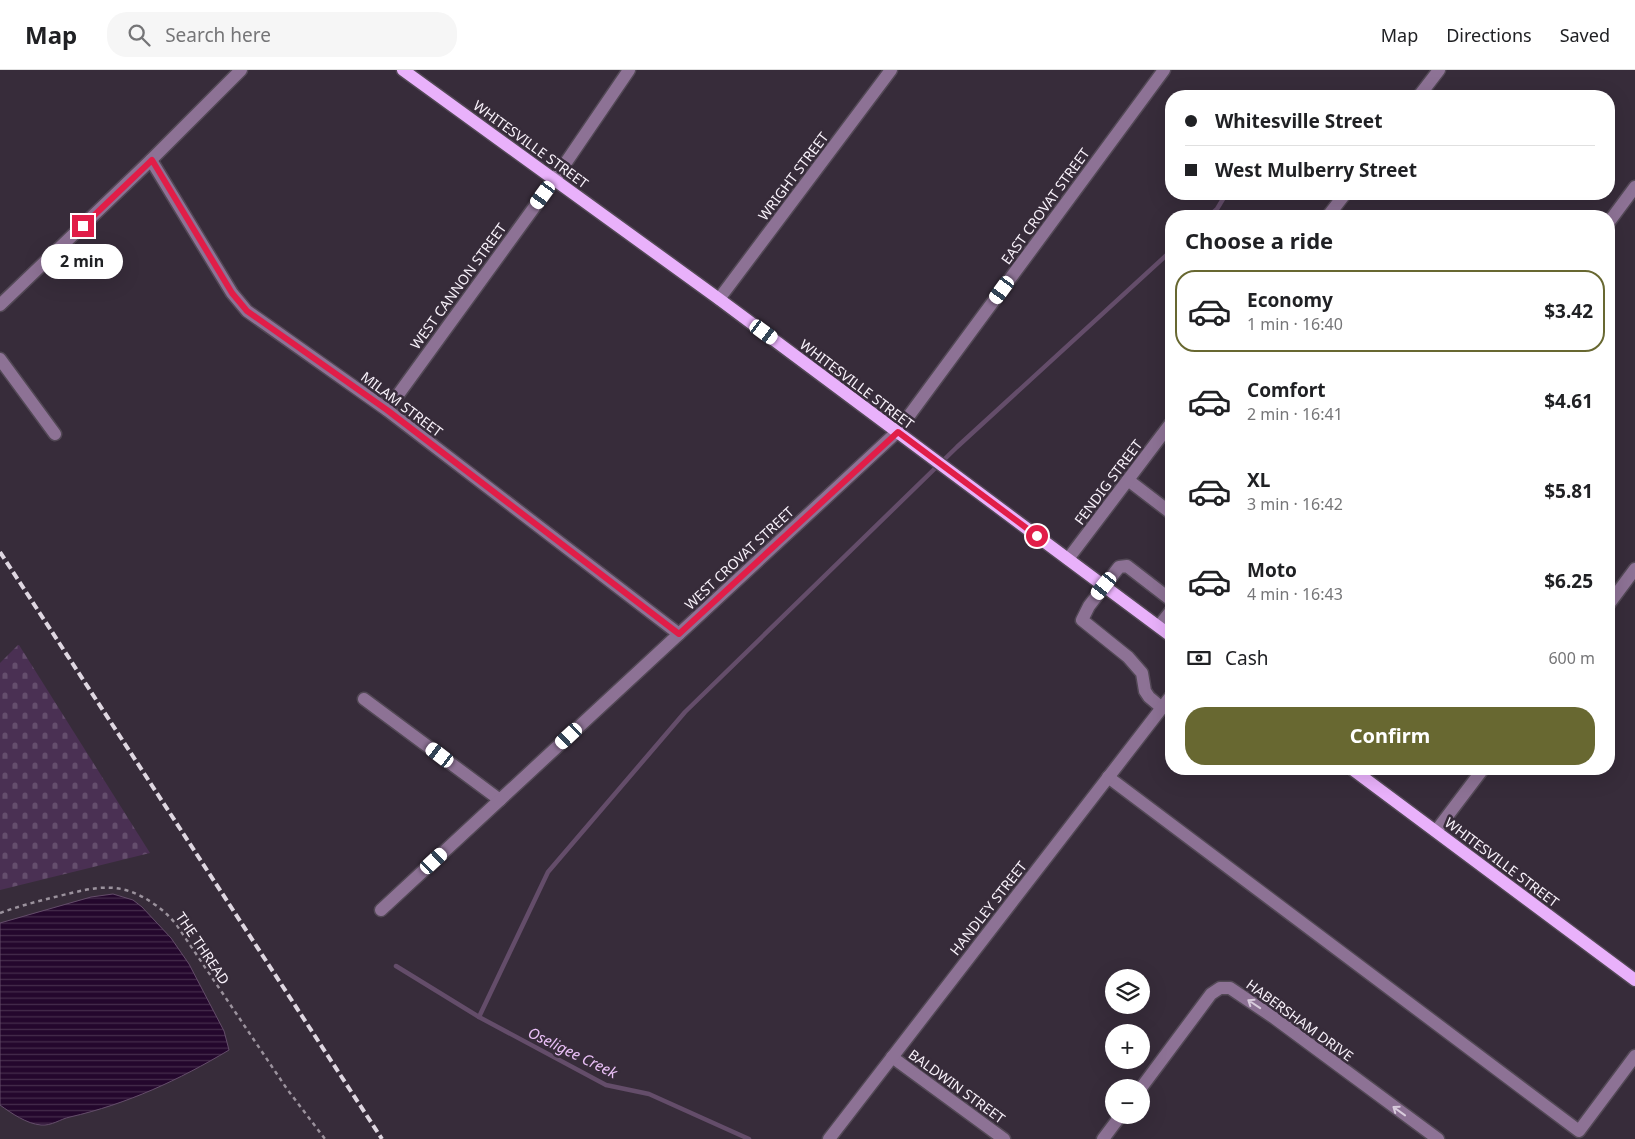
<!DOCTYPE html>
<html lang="en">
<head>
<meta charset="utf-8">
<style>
  :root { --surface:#fff; --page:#f6f6f6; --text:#202124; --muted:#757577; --line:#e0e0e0; --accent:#686831 }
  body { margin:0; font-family:"Noto Sans",sans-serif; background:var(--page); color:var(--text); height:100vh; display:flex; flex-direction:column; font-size:19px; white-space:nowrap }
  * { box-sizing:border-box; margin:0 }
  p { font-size:16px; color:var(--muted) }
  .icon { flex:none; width:28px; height:28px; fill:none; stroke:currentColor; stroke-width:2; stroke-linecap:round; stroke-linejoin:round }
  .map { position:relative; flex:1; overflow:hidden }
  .drawer { position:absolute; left:1165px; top:140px; width:450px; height:565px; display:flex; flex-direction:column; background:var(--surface); border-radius:20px; box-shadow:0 5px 20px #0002 }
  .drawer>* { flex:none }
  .guide { position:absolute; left:1165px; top:20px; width:450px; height:110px; border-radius:20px; box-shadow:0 5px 20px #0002; display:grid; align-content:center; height:110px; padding:0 20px; background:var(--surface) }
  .buttons { position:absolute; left:1105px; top:899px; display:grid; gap:10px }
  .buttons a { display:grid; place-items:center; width:45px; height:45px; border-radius:50%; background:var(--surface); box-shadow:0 5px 20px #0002; font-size:25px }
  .end { position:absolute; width:22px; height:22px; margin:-11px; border:6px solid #e11d48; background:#fff; box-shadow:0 0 0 2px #fff }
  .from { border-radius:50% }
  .bubble { position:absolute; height:35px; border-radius:18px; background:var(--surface); box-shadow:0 5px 20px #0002; font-size:16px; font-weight:700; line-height:35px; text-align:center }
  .car { position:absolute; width:15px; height:30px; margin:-15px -8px; border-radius:6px; box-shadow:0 0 4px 1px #0007; background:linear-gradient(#fff 24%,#345 0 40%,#fff 0 76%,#345 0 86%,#fff 0) }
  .guide b { display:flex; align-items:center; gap:18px; height:48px; font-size:19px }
  .guide b+b { border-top:1px solid var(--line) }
  .guide i { width:12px; height:12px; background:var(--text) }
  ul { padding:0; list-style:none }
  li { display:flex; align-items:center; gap:15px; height:82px; margin:0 10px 8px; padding:0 10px; border:2px solid transparent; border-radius:20px }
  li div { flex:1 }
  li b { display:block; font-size:19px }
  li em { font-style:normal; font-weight:700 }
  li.selected { border-color:var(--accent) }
  li>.icon { width:45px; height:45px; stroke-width:1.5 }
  h2 { padding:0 20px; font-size:22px; line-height:60px }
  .pay { display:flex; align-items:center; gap:12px; height:55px; padding:0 20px; font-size:19px }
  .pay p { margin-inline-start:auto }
  .action { display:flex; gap:10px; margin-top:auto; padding:10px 20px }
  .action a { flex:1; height:58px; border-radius:20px; background:var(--accent); color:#fff; font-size:20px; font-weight:700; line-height:58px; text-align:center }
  header { display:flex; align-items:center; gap:30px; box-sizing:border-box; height:70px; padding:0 25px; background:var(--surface); border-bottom:1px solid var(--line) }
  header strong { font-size:24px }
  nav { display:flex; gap:28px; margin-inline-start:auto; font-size:18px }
  .search { width:350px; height:45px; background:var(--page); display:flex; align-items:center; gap:12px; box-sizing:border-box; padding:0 18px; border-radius:20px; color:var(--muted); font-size:19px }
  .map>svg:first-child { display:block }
  .cemetery { fill:url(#cemetery-stones) }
  .water { fill:url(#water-rules); stroke:#644d6a }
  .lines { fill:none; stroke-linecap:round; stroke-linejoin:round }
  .stream { stroke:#644d6a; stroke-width:4.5 }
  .minor-casing { stroke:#524855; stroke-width:15 }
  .major-casing { stroke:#524855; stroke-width:15 }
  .path { stroke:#9b929d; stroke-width:2.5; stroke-dasharray:4 4; stroke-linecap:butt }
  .minor { stroke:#8d7295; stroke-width:12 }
  .major { stroke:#e9b1fb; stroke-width:12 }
  .rail { stroke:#dfd7e1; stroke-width:4; stroke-dasharray:8 4; stroke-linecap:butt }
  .oneway { stroke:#d8cbdc }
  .route { stroke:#e11d48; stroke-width:6 }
  .labels { text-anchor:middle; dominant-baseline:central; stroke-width:5; stroke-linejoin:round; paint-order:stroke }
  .street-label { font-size:14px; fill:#f8f1fa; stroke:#372c3a }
  .water-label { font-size:15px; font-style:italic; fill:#eac0f7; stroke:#372c3a }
</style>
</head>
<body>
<header>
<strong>Map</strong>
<div class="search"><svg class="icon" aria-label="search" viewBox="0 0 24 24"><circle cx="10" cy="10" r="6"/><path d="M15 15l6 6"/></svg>Search here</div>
<nav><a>Map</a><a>Directions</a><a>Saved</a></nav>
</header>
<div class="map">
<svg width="1635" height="1069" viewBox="0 0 1635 1069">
  <defs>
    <pattern id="cemetery-stones" width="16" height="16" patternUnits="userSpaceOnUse" patternTransform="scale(1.25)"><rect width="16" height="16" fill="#4a3053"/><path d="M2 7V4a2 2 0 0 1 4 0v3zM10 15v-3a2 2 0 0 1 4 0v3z" fill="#654e6d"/></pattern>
    <pattern id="water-rules" width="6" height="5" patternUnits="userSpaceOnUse" patternTransform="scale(1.25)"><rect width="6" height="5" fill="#24072d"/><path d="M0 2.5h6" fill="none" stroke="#452c4c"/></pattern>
  </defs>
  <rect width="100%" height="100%" fill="#372c3a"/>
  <polygon class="cemetery" points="18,575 19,575 150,783 0,820 0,593"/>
  <path class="water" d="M113 824 133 830 142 837 171 868 189 894 224 961 229 980C179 1010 127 1034 70 1047 60 1049 52 1056 41 1055 27 1054 11 1043 0 1035V853L91 827Z"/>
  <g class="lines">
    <g class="stream">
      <polyline points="1209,146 1217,139 1226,124"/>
      <polyline points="396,896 479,947 606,1015 649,1024 749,1069"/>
      <polyline points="479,947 548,802 685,642 957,377 1171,181"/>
    </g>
    <defs>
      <g id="minor">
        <polyline points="1419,26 1439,0"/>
        <polyline points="151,90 232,223 247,241 387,340 679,564"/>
        <polyline points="1328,146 1345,124"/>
        <polyline points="1609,152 1635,117"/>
        <polyline points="719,229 891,0"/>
        <polyline points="0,235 151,90 241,0"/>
        <polyline points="0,289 55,364"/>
        <polyline points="387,340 554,110 629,0"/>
        <polyline points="1128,410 1171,443"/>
        <polyline points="1068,489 1171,353"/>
        <polyline points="1609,534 1635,499"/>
        <polyline points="1159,556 1171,541"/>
        <polyline points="364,629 500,730"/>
        <polyline points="1162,638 1149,627 1145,621 1142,603 1128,587 1082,550 1089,536 1119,497 1127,496 1171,530"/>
        <polyline points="1108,707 1579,1061 1635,986"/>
        <polyline points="1436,761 1483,699"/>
        <polyline points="381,840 897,362 1164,0"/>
        <polyline points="892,987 1004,1069"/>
        <polyline points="1141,1018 1211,924 1220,918 1230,918 1273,947 1438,1069"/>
        <polyline points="829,1069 1171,626"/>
        <polyline points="1103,1069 1121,1045"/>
      </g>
      <g id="major">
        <polyline points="403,0 719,229 1171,566"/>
        <polyline points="1352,699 1635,910"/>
      </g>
    </defs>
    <use href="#minor" class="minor-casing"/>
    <use href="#major" class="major-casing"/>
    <path class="path" d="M0 843C19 836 39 831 59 826 96 817 120 810 154 834 163 840 169 846 176 854L287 1019 325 1069"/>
    <use href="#minor" class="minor"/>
    <use href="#major" class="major"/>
    <polyline class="rail" points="0,482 382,1069"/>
  </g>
  <defs><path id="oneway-shaft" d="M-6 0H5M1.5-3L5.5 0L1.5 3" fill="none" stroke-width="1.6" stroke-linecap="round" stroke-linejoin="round" transform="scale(1.25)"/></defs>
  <g class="oneway">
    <use href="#oneway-shaft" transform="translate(1254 934) rotate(-146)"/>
    <use href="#oneway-shaft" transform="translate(1399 1041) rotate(-144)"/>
  </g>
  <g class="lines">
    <polyline class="route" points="83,156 152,90 232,223 247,241 387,340 679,564 898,362 1037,466"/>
  </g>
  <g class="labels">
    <g class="street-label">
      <text transform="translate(531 74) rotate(36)">WHITESVILLE STREET</text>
      <text transform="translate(793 106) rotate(-53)">WRIGHT STREET</text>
      <text transform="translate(1045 136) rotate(-54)">EAST CROVAT STREET</text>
      <text transform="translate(458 216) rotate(-54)">WEST CANNON STREET</text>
      <text transform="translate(857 314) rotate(37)">WHITESVILLE STREET</text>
      <text transform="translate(402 334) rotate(37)">MILAM STREET</text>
      <text transform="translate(1108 412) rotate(-53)">FENDIG STREET</text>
      <text transform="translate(739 488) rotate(-43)">WEST CROVAT STREET</text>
      <text transform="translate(1502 792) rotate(37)">WHITESVILLE STREET</text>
      <text transform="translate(988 838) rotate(-52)">HANDLEY STREET</text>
      <text transform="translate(203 878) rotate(56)">THE THREAD</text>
      <text transform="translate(1300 950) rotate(36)">HABERSHAM DRIVE</text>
      <text transform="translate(957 1016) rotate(36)">BALDWIN STREET</text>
    </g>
    <g class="water-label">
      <text transform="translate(573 982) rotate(26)">Oseligee Creek</text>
    </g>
  </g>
</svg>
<div class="buttons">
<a><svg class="icon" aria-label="layers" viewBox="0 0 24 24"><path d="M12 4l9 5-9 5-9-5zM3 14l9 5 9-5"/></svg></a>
<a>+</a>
<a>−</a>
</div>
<i class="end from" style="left:1037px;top:466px"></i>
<i class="end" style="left:83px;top:156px"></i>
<div class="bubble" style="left:41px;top:174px;width:82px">2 min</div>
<i class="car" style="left:543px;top:125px;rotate:216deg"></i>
<i class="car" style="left:1002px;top:220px;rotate:216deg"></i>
<i class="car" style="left:764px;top:262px;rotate:126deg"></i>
<i class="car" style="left:1104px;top:516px;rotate:219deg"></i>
<i class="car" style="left:569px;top:666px;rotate:227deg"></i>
<i class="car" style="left:440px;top:685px;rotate:307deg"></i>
<i class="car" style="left:434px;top:791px;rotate:47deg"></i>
<div class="guide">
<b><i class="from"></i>Whitesville Street</b>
<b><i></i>West Mulberry Street</b>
</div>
<section class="drawer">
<h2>Choose a ride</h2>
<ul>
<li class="selected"><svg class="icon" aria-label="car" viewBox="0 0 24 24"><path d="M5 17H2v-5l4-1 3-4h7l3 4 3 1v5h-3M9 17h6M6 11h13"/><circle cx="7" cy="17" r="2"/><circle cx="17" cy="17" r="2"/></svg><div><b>Economy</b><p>1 min · 16:40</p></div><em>$3.42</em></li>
<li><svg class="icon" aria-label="car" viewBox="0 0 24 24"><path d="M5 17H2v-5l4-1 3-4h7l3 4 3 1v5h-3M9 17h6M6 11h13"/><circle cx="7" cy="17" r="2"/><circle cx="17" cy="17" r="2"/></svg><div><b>Comfort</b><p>2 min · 16:41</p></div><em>$4.61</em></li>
<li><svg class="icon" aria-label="car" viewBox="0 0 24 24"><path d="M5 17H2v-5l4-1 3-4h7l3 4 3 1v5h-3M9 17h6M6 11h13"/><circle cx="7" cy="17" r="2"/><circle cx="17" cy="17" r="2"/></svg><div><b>XL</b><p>3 min · 16:42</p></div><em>$5.81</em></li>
<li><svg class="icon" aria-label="car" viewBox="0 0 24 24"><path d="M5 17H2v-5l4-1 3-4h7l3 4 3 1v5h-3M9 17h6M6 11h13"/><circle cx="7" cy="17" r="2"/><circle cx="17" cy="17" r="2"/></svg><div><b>Moto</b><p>4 min · 16:43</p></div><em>$6.25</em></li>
</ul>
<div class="pay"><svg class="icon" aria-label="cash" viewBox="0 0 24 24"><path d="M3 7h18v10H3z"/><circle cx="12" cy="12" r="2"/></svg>Cash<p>600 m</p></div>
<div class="action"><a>Confirm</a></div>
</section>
</div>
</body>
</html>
